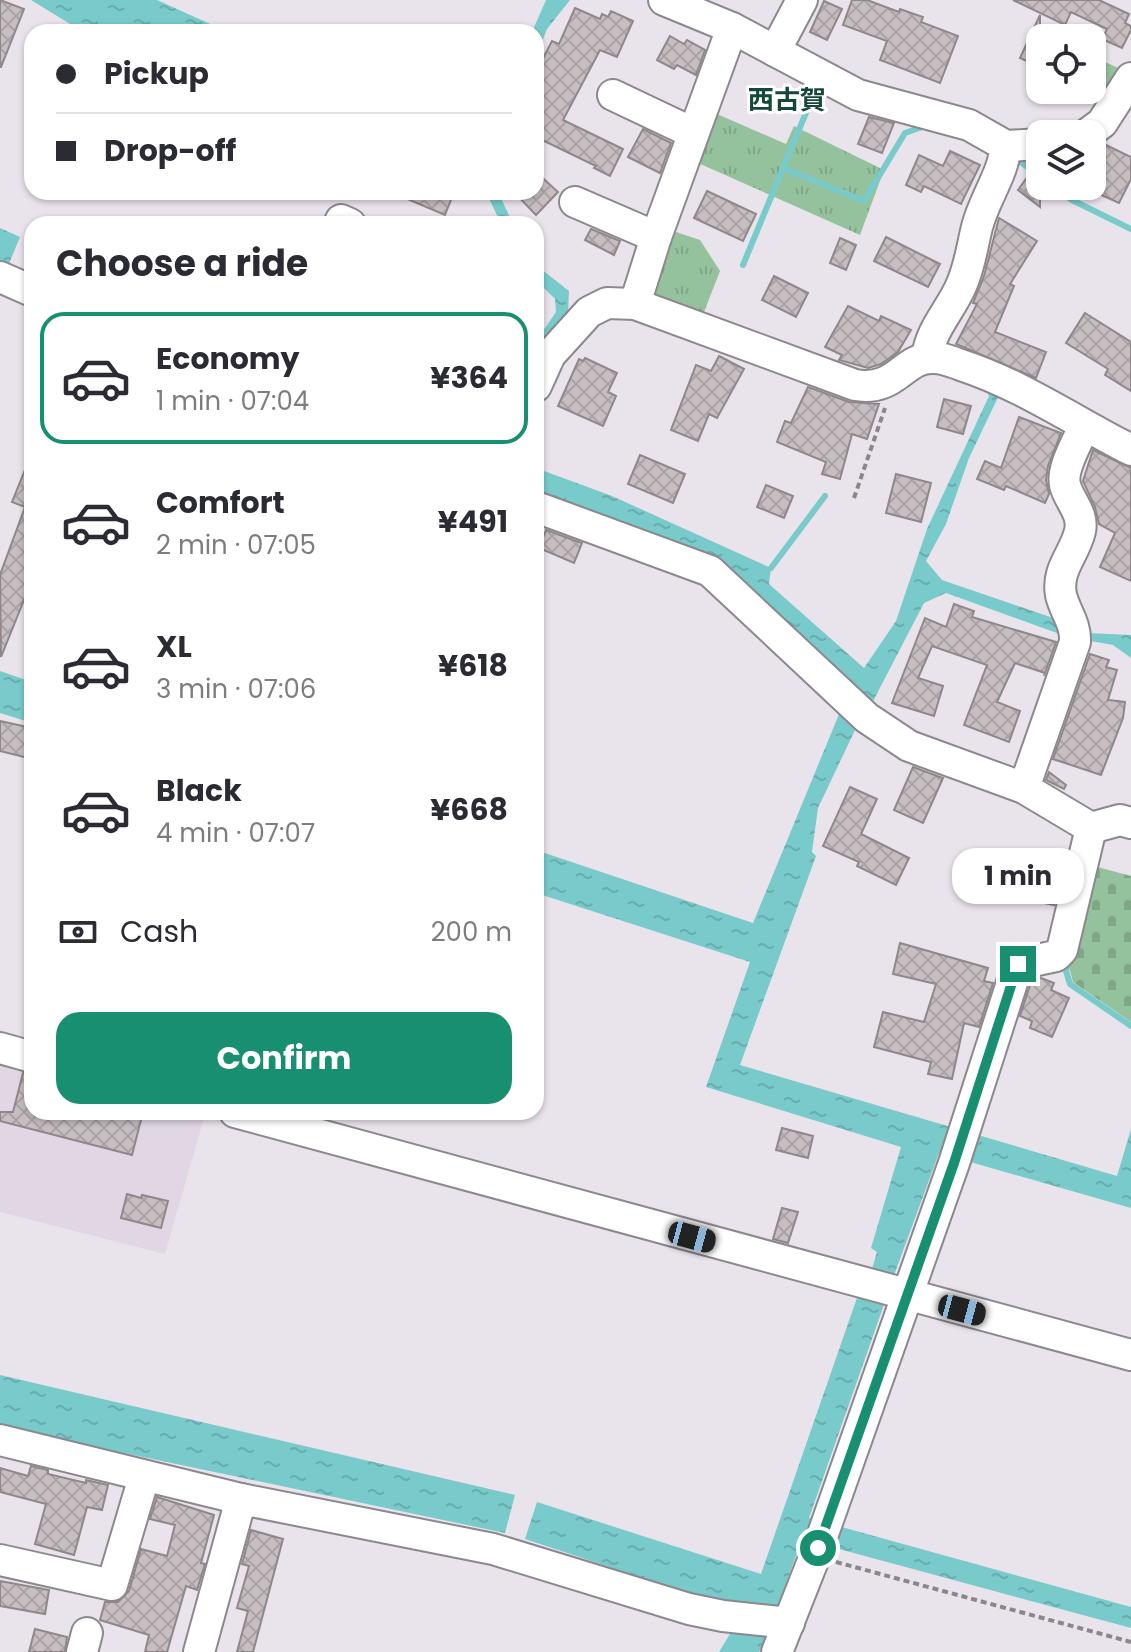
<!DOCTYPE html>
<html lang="en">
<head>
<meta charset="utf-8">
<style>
  :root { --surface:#fff; --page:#f2f2f3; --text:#2b2b33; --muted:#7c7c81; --line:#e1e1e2; --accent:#198f72 }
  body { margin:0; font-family:Poppins,"Noto Sans JP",sans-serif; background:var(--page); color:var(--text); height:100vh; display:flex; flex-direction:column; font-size:30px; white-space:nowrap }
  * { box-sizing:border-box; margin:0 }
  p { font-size:26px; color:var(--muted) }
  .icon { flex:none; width:44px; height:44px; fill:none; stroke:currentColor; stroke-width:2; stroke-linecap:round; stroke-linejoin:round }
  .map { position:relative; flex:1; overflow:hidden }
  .panel { position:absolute; left:24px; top:216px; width:520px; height:904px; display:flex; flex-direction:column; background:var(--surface); border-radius:24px; box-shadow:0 2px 6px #0004 }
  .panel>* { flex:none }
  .guide { position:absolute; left:24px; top:24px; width:520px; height:176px; border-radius:24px; box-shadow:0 2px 6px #0004; display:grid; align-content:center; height:176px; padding:0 32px; background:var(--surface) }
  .tools { position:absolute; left:1026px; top:24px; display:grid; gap:16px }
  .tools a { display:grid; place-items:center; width:80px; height:80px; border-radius:16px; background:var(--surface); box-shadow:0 2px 6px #0004; font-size:40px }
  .end { position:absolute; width:36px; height:36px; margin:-18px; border:10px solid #198f72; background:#fff; box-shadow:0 0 0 4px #fff }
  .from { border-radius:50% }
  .bubble { position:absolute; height:56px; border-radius:24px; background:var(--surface); box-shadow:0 2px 6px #0004; font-size:26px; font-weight:700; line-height:56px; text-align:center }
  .car { position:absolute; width:24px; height:48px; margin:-24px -12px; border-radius:10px; box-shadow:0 0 6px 2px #0007; background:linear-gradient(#222 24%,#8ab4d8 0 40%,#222 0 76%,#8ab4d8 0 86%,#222 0) }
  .guide b { display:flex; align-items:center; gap:28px; height:76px; font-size:30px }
  .guide b+b { border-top:2px solid var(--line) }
  .guide i { width:20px; height:20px; background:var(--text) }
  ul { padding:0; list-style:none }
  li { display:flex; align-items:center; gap:24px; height:132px; margin:0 16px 12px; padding:0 16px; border:4px solid transparent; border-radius:24px }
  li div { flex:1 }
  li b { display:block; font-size:30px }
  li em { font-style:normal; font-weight:700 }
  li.current { border-color:var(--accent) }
  li>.icon { width:72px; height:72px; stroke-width:1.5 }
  h2 { padding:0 32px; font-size:36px; line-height:96px }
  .pay { display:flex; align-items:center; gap:20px; height:88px; padding:0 32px; font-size:30px }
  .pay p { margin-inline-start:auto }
  .button { display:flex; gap:16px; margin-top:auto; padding:16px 32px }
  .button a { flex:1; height:92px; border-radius:24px; background:var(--accent); color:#fff; font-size:32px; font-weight:700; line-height:92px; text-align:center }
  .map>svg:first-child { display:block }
  .built { fill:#e1d7e4 }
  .grass { fill:url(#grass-tufts) }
  .cemetery { fill:url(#cemetery-stones) }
  .green { fill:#94c29d }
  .water { fill:url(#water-ripples) }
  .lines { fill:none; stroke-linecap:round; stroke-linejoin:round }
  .stream { stroke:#79cbcb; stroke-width:6 }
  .building { fill:url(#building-cross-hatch); stroke:#8f878a; stroke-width:2 }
  .minor-casing { stroke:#8d878e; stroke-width:34 }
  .path { stroke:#8a868b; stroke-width:4; stroke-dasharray:6 4; stroke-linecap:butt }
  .minor { stroke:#fff; stroke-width:30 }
  .route { stroke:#198f72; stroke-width:10 }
  .labels { text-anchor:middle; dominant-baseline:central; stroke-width:6; stroke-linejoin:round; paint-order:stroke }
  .neighbourhood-label { font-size:26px; font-weight:bold; fill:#144839; stroke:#fff }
</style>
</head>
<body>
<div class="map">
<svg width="1131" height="1652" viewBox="0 0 1131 1652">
  <defs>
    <pattern id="grass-tufts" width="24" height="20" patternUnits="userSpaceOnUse" patternTransform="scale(2)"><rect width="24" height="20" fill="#94c29d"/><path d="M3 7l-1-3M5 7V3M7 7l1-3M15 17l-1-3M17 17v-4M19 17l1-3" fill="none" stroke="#7fa686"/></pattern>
    <pattern id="cemetery-stones" width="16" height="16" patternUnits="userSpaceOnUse" patternTransform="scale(2)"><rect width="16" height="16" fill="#94c29d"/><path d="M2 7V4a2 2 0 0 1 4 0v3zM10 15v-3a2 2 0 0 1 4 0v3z" fill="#7fa686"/></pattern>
    <pattern id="water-ripples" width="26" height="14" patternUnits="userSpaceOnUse" patternTransform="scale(2)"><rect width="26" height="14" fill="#79cbcb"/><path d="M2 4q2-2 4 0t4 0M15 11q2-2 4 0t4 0" fill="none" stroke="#68adad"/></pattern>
    <pattern id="building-cross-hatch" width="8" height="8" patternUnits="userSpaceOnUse" patternTransform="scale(2)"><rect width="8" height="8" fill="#c7bec1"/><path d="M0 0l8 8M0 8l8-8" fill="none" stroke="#aaa2a5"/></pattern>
  </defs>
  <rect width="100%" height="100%" fill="#e9e4eb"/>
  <polygon class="built" points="0,1063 32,1072 32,1112 182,1112 204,1118 165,1254 0,1212"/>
  <g class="grass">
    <polygon points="710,111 786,144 794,126 884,170 860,235 689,159"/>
    <polygon points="667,229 700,240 720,271 702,317 648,297"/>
  </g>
  <polygon class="cemetery" points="1090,865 1131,876 1131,1022 1073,982 1067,959"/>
  <polygon class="green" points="1092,56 1125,71 1104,106 1072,90 1092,90"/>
  <g class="water">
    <polygon points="31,0 157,0 228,32 83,32"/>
    <polygon points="546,0 570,0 547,29 536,57 536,32 532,32"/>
    <polygon points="486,192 498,192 513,224 501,224"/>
    <polygon points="0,228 20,237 8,266 0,262"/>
    <polygon points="536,265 569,291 568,316 536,364 536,341 556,312 555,299 536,280"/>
    <polygon points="986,389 1002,389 969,458 946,524 926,561 942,580 1059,620 1088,633 1131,635 1131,658 1113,645 1068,637 946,593 924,603 869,709 866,707 818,808 812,852 816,856 740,1065 1117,1176 1131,1129 1131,1208 939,1153 893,1278 871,1272 877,1252 871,1248 901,1147 706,1087 750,962 536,893 536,850 753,923 849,690 710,558 536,495 536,468 612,496 771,568 769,584 864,668 896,621 927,529 989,396"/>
    <polygon points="0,671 32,682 32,723 0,713"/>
    <polygon points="859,1292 886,1299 809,1518 1131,1607 1131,1628 802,1539 776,1611 730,1607 525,1539 537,1502 761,1574"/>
    <polygon points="0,1375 515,1495 505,1533 0,1427"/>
    <polygon points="736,1624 771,1628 759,1652 719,1652"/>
  </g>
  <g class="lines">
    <g class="stream">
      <polyline points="818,84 783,168 864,201 905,133 922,127"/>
      <polyline points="1015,158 1040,176"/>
      <polyline points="1053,186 1072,200 1131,229"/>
      <polyline points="743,265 783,168"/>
      <polyline points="771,568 825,496"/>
      <polyline points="1069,961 1066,971 1070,984 1131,1026"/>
    </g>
  </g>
  <g class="building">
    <polygon points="0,0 24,9 1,67 0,67"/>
    <polygon points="852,0 867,0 899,12 900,9 923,17 921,22 958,36 940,83 880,60 887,41 843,25"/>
    <polygon points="1013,0 1099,0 1129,14 1125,23 1131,26 1131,30 1122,48 1102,39 1107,29 1071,12 1065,25"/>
    <polygon points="824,1 842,9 827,40 810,32"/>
    <polygon points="575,8 600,19 602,14 608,17 611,11 633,21 617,57 600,50 563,120 623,149 610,176 594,168 596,166 536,137 536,72 552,41 559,44"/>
    <polygon points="1040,15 1040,67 1020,58"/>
    <polygon points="670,36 684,44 687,40 705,50 696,75 677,65 674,69 657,60"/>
    <polygon points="869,117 894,123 882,153 858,144"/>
    <polygon points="643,129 671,143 660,173 628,157"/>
    <polygon points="1104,144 1131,157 1131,179 1119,203 1099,194 1103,185 1092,179 1092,154"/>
    <polygon points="950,151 980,165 961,204 924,186 921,192 906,185 919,155 943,166"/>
    <polygon points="1038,162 1040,162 1040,207 1018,190"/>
    <polygon points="536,172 558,192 536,215 514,192 536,192"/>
    <polygon points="707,191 756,214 743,241 694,218"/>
    <polygon points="391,192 454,192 445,215"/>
    <polygon points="999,218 1037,241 1010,284 1014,286 995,332 1046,352 1036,378 956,344 977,304 973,303 984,276"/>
    <polygon points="591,229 620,241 614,255 585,240"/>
    <polygon points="886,237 940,264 928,287 874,261"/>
    <polygon points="840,238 856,245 846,270 830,263"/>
    <polygon points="774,276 808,293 796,317 762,300"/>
    <polygon points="848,306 879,321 881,316 911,330 898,352 881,364 868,368 839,360 842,355 825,347"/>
    <polygon points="1085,313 1131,342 1131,391 1105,375 1108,369 1066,343"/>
    <polygon points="719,356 744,369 717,418 709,414 698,441 671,430 696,365 711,371"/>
    <polygon points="585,358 617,373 608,392 616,396 603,426 558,406 579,359 583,361"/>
    <polygon points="808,387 849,402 879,404 867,439 852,434 840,479 822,474 826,462 777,442 785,421 791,423"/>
    <polygon points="944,399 971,406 963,434 937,427"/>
    <polygon points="1019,417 1061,433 1048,466 1046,480 1049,494 1045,503 1006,486 1004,490 977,479 985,461 1001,468"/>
    <polygon points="1093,450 1131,468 1131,581 1100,567 1115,533 1099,524 1095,507 1083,481"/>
    <polygon points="31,455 32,580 1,657 0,575 25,507 12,502"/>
    <polygon points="640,455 685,474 673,503 628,484"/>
    <polygon points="896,474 931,483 921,522 886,513"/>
    <polygon points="766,485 793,496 784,518 757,507"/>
    <polygon points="546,530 582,543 574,563 539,548"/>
    <polygon points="954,604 974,611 972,617 1056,642 1044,676 1045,673 1015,663 997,702 1020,711 1009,742 964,725 987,665 932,646 918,678 943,686 934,716 892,703 925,618 946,627"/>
    <polygon points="1090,654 1109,660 1106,667 1117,670 1108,700 1125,702 1123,718 1101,775 1053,759"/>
    <polygon points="0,721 32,728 32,759 0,751"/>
    <polygon points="913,767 943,778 923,823 894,810"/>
    <polygon points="1049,772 1066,785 1064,789 1046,780"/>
    <polygon points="850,787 877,799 861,834 909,858 896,885 857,866 859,862 823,846"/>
    <polygon points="1027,865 1062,872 1054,905 1020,898"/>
    <polygon points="900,943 988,968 984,981 993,983 979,1027 964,1023 952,1079 928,1074 931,1062 874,1047 883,1012 924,1022 936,984 893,974"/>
    <polygon points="1041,978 1054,983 1051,990 1069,998 1052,1037 1030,1028 1032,1021 1020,1016 1032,979"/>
    <polygon points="23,1073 32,1074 32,1112 143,1112 132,1155 0,1121 0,1112 13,1112"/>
    <polygon points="782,1128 813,1136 808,1158 776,1150"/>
    <polygon points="127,1194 141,1198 142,1195 168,1201 161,1228 121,1218"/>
    <polygon points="782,1208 798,1212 788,1243 773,1239"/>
    <polygon points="31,1466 48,1470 48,1474 86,1483 86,1480 108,1485 102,1510 87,1507 74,1555 35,1544 46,1504 0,1492 0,1468 28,1476"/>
    <polygon points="157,1497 214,1515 201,1563 205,1564 197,1590 186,1586 167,1652 145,1652 149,1635 100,1620 105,1602 118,1602 129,1591 141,1549 167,1556 175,1525 150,1519"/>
    <polygon points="251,1530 283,1539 253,1652 237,1652 248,1611 237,1608 249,1566 242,1564"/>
    <polygon points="0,1581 49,1590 45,1614 0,1606"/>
    <polygon points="35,1629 67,1637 65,1652 29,1652"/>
  </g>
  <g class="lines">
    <defs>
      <g id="minor">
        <polyline points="664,0 732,28 858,95 969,125 1006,146 1040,144"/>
        <polyline points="775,51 802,0"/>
        <polyline points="613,95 693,133"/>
        <polyline points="1087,134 1102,123 1131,78"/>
        <polyline points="575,202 656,237"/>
        <polyline points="339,224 341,220 350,224"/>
        <polyline points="0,277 32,291"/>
        <polyline points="635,304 656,237 732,28"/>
        <path d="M927 358C930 330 950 311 961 286 970 266 972 247 977 227 984 199 1003 175 1006 146"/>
        <path d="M536 386 550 355 589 312 607 303 635 304 855 385C897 392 902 358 932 358 942 357 952 362 961 365 1022 385 1074 421 1131 450"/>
        <polyline points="536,507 710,571 867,718 909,746 1024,788 1091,828 1120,820 1131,823"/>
        <path d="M1024 788 1075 642C1076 623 1065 612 1061 595 1056 569 1075 554 1080 531 1084 513 1069 501 1065 485 1061 468 1078 442 1084 426"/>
        <polyline points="0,1048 32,1057"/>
        <polyline points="235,1112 1131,1355"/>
        <polyline points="0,1440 241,1499 493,1549 689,1609 723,1616 789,1623"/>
        <polyline points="0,1560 112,1585 144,1477"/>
        <polyline points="82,1652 87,1633"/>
        <polyline points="199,1652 241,1499"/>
        <polyline points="777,1652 818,1548 954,1163 1018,964 1056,956 1062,950 1091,828"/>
      </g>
    </defs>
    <use href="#minor" class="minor-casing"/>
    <g class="path">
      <polyline points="854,498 885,408"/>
      <polyline points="836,1562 1131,1642"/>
    </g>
    <use href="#minor" class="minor"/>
  </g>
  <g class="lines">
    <polyline class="route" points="818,1548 954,1163 1018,964"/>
  </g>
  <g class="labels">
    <g class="neighbourhood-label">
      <text x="787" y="100">西古賀</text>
    </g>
  </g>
</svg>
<div class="tools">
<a><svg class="icon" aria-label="locate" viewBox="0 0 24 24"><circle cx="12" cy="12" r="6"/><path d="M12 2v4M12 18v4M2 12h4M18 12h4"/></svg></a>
<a><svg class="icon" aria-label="layers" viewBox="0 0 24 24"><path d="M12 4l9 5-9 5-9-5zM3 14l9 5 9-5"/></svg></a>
</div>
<i class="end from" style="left:818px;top:1548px"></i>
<i class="end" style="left:1018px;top:964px"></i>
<div class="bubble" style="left:952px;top:848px;width:132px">1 min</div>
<i class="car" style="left:692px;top:1237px;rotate:105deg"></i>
<i class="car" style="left:962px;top:1310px;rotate:105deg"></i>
<div class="guide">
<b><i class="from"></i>Pickup</b>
<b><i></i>Drop-off</b>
</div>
<section class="panel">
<h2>Choose a ride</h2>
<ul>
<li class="current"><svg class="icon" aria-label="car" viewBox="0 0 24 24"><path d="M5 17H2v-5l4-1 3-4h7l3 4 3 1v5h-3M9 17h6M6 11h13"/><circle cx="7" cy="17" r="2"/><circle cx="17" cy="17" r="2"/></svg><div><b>Economy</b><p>1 min · 07:04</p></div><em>¥364</em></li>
<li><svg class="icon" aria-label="car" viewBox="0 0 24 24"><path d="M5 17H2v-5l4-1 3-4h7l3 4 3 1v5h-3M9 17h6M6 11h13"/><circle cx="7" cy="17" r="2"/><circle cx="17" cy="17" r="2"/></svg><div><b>Comfort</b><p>2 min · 07:05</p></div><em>¥491</em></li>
<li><svg class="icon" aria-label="car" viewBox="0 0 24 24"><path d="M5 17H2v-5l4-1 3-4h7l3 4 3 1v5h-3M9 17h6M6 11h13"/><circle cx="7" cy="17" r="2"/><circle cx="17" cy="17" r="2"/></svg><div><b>XL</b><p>3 min · 07:06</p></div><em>¥618</em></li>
<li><svg class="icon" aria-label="car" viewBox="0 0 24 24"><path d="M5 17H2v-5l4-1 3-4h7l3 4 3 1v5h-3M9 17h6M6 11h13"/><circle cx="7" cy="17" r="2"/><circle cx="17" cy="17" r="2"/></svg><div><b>Black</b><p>4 min · 07:07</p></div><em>¥668</em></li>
</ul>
<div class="pay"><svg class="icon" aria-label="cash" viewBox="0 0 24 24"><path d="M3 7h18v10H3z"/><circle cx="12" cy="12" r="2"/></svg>Cash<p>200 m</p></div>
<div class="button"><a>Confirm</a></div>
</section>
</div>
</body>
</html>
